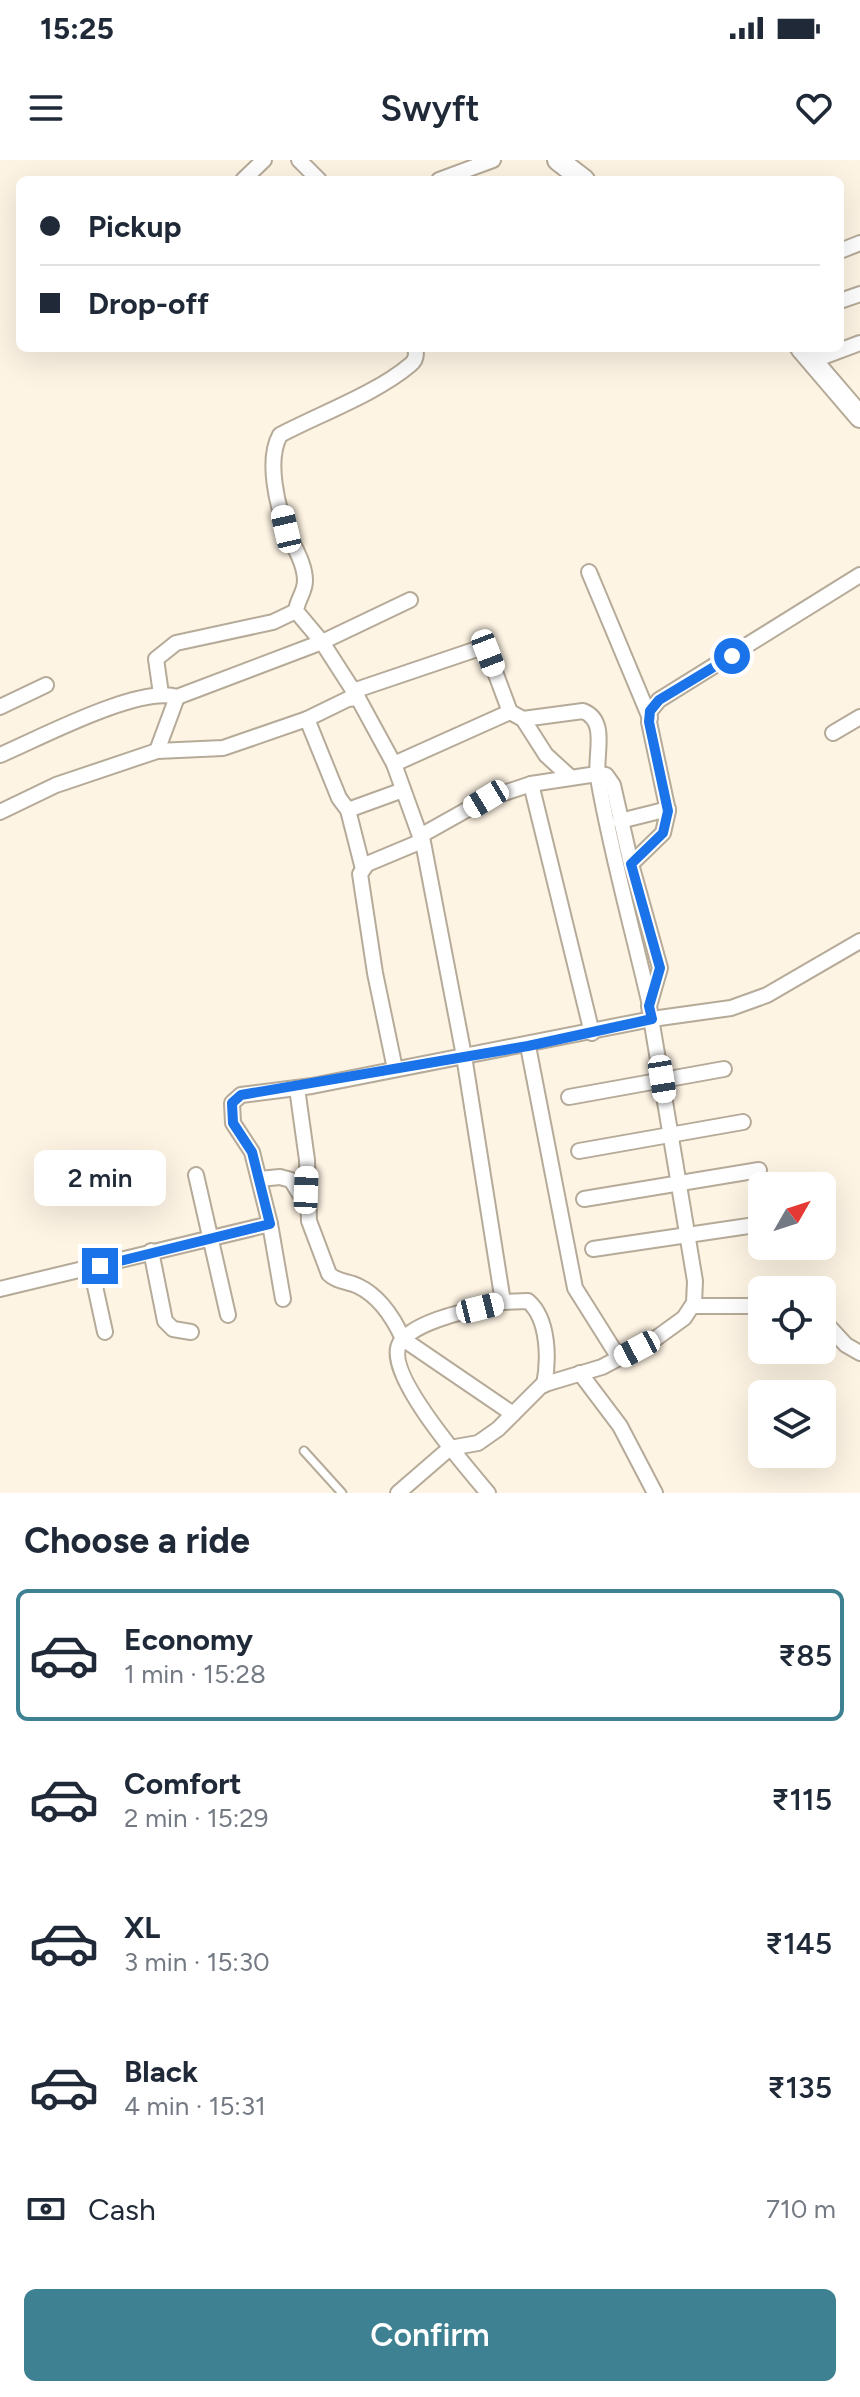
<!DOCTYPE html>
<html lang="en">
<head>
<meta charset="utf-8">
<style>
  :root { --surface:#fff; --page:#f6f6f7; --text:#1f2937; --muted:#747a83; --line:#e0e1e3; --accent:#3e8192 }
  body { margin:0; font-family:Figtree,sans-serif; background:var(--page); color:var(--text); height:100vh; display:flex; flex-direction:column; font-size:30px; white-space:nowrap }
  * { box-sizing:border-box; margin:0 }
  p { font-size:26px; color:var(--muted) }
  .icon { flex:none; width:44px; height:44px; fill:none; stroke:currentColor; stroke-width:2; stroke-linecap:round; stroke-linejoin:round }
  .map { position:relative; height:1333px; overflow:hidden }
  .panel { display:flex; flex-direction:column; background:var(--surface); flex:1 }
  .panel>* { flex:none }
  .guide { position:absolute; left:16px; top:16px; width:828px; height:176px; border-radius:12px; box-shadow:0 8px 32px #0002; display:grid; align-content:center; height:176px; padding:0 24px; background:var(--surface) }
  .needle { width:52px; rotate:51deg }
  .tools { position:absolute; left:748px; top:1012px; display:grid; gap:16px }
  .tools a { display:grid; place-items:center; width:88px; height:88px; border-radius:12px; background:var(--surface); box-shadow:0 8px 32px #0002; font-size:40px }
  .end { position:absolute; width:36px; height:36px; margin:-18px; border:10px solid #1a73e8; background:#fff; box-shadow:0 0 0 4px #fff }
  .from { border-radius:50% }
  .bubble { position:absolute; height:56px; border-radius:12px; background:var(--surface); box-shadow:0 8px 32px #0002; font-size:26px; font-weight:600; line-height:56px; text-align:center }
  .car { position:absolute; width:24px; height:48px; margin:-24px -12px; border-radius:10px; box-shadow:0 0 6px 2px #0007; background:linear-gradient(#fff 24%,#345 0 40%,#fff 0 76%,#345 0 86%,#fff 0) }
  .guide b { display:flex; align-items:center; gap:28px; height:76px; font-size:30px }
  .guide b+b { border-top:2px solid var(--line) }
  .guide i { width:20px; height:20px; background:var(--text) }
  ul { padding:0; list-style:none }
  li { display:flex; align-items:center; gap:24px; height:132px; margin:0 16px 12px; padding:0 8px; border:4px solid transparent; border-radius:12px }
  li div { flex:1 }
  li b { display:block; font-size:30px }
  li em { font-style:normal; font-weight:600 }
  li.on { border-color:var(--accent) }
  li>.icon { width:72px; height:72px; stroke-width:1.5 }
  h2 { padding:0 24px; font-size:36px; line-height:96px }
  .pay { display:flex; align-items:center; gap:20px; height:88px; padding:0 24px; font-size:30px }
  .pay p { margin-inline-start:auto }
  .primary-button { display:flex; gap:16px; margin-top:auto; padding:16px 24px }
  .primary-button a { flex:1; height:92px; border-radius:12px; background:var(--accent); color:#fff; font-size:32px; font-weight:600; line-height:92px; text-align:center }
  .status { display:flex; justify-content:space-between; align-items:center; height:56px; padding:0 40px; background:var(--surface); direction:ltr }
  .status svg { height:22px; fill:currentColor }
  header { display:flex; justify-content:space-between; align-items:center; height:104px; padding:0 24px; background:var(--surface); font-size:36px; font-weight:600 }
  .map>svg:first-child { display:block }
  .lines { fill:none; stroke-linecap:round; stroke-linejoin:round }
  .service-casing { stroke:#b6aa98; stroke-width:11 }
  .minor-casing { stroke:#b6aa98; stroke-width:18 }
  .secondary-casing { stroke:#b6aa98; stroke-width:24 }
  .service { stroke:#fff; stroke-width:7 }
  .minor { stroke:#fff; stroke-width:14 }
  .secondary { stroke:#fff; stroke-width:20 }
  .route { stroke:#1a73e8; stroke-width:10 }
</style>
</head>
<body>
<div class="status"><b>15:25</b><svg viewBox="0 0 49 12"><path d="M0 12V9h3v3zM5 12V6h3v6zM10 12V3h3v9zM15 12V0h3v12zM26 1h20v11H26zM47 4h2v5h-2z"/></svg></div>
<header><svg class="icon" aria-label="menu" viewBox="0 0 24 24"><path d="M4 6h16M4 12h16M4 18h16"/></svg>Swyft<svg class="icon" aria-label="heart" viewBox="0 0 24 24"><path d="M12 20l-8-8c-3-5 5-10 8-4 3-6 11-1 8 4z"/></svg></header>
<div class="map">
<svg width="860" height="1333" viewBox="0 0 860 1333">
  <rect width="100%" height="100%" fill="#fef4e4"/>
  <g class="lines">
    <defs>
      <polyline id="service" points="304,1291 342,1333"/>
      <g id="minor">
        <polyline points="299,0 319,20"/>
        <polyline points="243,20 264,0"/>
        <polyline points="439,20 493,0"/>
        <polyline points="840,91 860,83"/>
        <polyline points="840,141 860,134"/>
        <polyline points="812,201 860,183"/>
        <polyline points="589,412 650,558"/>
        <polyline points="353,531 480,488 488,493 510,552"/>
        <polyline points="161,534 156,499 176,483 273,462 296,451"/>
        <path d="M358 538 322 482 296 451C297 440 305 432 305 421 305 404 295 389 288 373 277 347 266 300 280 275 320 254 377 233 410 205 416 200 417 195 415 188"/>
        <polyline points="0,547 46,525"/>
        <polyline points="307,559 339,638 348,650 403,630"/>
        <polyline points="523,559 546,595 569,616"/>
        <polyline points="833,573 860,557"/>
        <polyline points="157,591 177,537"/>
        <path d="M0 595C38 579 139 525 177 537L322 482 410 440"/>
        <path d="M394 604 510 552 523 559 583 551C609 561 594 596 598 618 611 693 632 767 649 841"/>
        <polyline points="531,624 592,873"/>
        <polyline points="348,650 363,709"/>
        <polyline points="0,652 56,625 157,591 223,588 307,559 348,539 358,538 394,604 420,676 486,639 531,624 597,614 606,615 613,625 631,704"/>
        <polyline points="620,661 668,649"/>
        <path d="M422 677 464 896 503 1142C477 1149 416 1159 400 1183 382 1212 468 1309 488 1333"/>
        <polyline points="528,886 575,1128 619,1198"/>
        <polyline points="395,909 375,813 360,714 367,704 422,681"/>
        <path d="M297 928 307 1000 309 1061 329 1114C337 1122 348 1121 358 1126 379 1136 394 1159 403 1179L513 1254"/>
        <polyline points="569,937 724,909"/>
        <polyline points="579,991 743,962"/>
        <polyline points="196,1015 228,1155"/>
        <polyline points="259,1019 280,1017 291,1020 306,1044"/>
        <polyline points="584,1039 759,1010"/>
        <polyline points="270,1064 283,1139"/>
        <polyline points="593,1089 762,1064"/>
        <polyline points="151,1091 165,1161 173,1169 191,1172"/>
        <polyline points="91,1108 105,1172"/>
        <polyline points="0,1129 270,1064 252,992 233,963 232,943 241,935 312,926 652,859 731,848 767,835 860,781"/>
        <path d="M503 1142 528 1141C549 1159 549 1200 544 1225"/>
        <polyline points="692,1146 762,1146"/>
        <polyline points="822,1159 846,1185 860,1193"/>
        <polyline points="580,1213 620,1266 655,1333"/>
        <polyline points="398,1333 450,1288 478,1283 498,1269 542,1225 602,1207 655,1179 684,1158 694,1143 695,1121 649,846 660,808 631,704 663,673 668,651 649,562 650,551 659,540 860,415"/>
      </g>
      <g id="secondary">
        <polyline points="558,0 584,20"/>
        <polyline points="801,188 860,257"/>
      </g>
    </defs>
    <use href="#service" class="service-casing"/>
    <use href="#minor" class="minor-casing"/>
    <use href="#secondary" class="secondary-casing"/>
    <use href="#service" class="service"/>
    <use href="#minor" class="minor"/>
    <use href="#secondary" class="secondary"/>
  </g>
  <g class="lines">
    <polyline class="route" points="100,1106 270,1064 252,992 233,963 232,943 241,935 528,886 652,859 649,846 660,808 631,704 663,673 668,651 649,562 650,551 659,540 732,496"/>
  </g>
</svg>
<div class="tools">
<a><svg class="needle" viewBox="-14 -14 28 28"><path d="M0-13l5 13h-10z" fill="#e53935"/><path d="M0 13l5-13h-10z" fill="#747a83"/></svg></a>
<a><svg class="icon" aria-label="locate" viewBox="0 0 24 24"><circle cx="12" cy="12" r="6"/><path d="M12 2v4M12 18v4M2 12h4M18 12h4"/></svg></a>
<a><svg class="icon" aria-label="layers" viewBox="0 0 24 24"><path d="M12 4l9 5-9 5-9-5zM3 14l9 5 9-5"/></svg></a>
</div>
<i class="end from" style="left:732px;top:496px"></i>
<i class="end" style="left:100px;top:1106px"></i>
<div class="bubble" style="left:34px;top:990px;width:132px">2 min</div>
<i class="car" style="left:286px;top:369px;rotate:347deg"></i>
<i class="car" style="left:488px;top:493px;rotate:159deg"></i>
<i class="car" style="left:486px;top:639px;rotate:239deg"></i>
<i class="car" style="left:662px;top:919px;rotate:171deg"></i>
<i class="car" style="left:306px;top:1030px;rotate:2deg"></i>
<i class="car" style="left:480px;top:1148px;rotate:76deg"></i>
<i class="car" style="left:637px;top:1189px;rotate:242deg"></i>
<div class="guide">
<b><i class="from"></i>Pickup</b>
<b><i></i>Drop-off</b>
</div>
</div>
<section class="panel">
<h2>Choose a ride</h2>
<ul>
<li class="on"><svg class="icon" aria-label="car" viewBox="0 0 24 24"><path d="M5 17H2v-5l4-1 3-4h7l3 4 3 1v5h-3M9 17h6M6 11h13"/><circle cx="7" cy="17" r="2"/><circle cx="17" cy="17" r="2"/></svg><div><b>Economy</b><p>1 min · 15:28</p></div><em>₹85</em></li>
<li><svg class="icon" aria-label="car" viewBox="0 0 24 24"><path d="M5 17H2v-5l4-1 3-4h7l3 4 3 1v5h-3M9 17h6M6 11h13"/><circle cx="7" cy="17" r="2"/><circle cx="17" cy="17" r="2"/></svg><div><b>Comfort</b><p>2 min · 15:29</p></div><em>₹115</em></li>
<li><svg class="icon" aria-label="car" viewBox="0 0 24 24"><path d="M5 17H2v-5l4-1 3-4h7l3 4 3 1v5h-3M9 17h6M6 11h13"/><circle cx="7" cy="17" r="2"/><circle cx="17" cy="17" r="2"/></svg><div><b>XL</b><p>3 min · 15:30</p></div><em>₹145</em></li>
<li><svg class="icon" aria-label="car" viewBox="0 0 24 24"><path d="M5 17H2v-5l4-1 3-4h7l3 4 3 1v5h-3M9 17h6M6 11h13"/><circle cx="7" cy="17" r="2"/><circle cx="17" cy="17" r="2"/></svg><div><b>Black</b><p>4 min · 15:31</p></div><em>₹135</em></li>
</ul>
<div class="pay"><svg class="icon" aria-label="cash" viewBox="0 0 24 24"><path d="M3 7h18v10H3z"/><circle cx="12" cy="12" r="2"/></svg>Cash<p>710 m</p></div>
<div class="primary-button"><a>Confirm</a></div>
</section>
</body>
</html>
